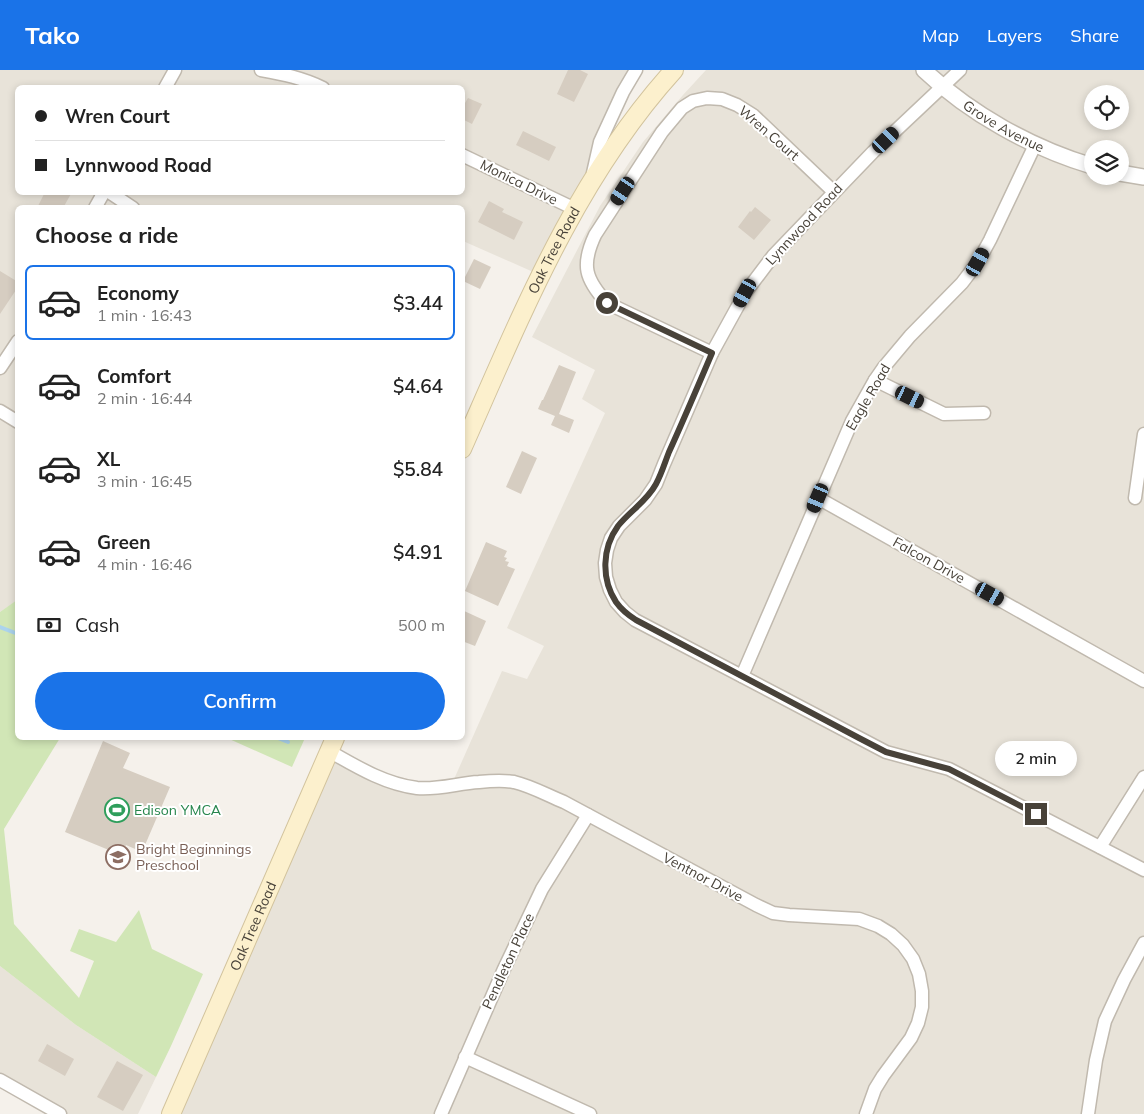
<!DOCTYPE html>
<html lang="en">
<head>
<meta charset="utf-8">
<style>
  :root { --surface:#fff; --page:#f6f6f6; --text:#222; --muted:#767676; --line:#e0e0e0; --accent:#1a73e8 }
  body { margin:0; font-family:Mulish,sans-serif; background:var(--page); color:var(--text); height:100vh; display:flex; flex-direction:column; font-size:19px; white-space:nowrap }
  * { box-sizing:border-box; margin:0 }
  p { font-size:16px; color:var(--muted) }
  .icon { flex:none; width:28px; height:28px; fill:none; stroke:currentColor; stroke-width:2; stroke-linecap:round; stroke-linejoin:round }
  .map { position:relative; flex:1; overflow:hidden }
  .drawer { position:absolute; left:15px; top:135px; width:450px; height:535px; display:flex; flex-direction:column; background:var(--surface); border-radius:8px; box-shadow:0 2px 8px #0003 }
  .drawer>* { flex:none }
  .guide { position:absolute; left:15px; top:15px; width:450px; height:110px; border-radius:8px; box-shadow:0 2px 8px #0003; display:grid; align-content:center; height:110px; padding:0 20px; background:var(--surface) }
  .controls { position:absolute; left:1084px; top:15px; display:grid; gap:10px }
  .controls a { display:grid; place-items:center; width:45px; height:45px; border-radius:50%; background:var(--surface); box-shadow:0 2px 8px #0003; font-size:25px }
  .end { position:absolute; width:22px; height:22px; margin:-11px; border:6px solid #484239; background:#fff; box-shadow:0 0 0 2px #fff }
  .from { border-radius:50% }
  .bubble { position:absolute; height:35px; border-radius:18px; background:var(--surface); box-shadow:0 2px 8px #0003; font-size:16px; font-weight:600; line-height:35px; text-align:center }
  .car { position:absolute; width:15px; height:30px; margin:-15px -8px; border-radius:6px; box-shadow:0 0 4px 1px #0007; background:linear-gradient(#222 24%,#8ab4d8 0 40%,#222 0 76%,#8ab4d8 0 86%,#222 0) }
  .guide b { display:flex; align-items:center; gap:18px; height:48px; font-size:19px }
  .guide b+b { border-top:1px solid var(--line) }
  .guide i { width:12px; height:12px; background:var(--text) }
  ul { padding:0; list-style:none }
  li { display:flex; align-items:center; gap:15px; height:75px; margin:0 10px 8px; padding:0 10px; border:2px solid transparent; border-radius:8px }
  li div { flex:1 }
  li b { display:block; font-size:19px }
  li em { font-style:normal; font-weight:600 }
  li.selected { border-color:var(--accent) }
  li>.icon { width:45px; height:45px; stroke-width:1.5 }
  h2 { padding:0 20px; font-size:22px; line-height:60px }
  .pay { display:flex; align-items:center; gap:12px; height:55px; padding:0 20px; font-size:19px }
  .pay p { margin-inline-start:auto }
  .button { display:flex; gap:10px; margin-top:auto; padding:10px 20px }
  .button a { flex:1; height:58px; border-radius:30px; background:var(--accent); color:#fff; font-size:20px; font-weight:600; line-height:58px; text-align:center }
  header { display:flex; align-items:center; gap:30px; box-sizing:border-box; height:70px; padding:0 25px; background:var(--accent); color:#fff }
  header strong { font-size:24px }
  nav { display:flex; gap:28px; margin-inline-start:auto; font-size:18px }
  .map>svg:first-child { display:block }
  .residential { fill:#e8e3d9; fill-rule:evenodd }
  .green { fill:#d1e6b6 }
  .lines { fill:none; stroke-linecap:round; stroke-linejoin:round }
  .stream { stroke:#abd3ed; stroke-width:4 }
  .building { fill:#d6cdc1 }
  .minor-casing { stroke:#c0b9ae; stroke-width:15 }
  .tertiary-casing { stroke:#c0b9ae; stroke-width:18 }
  .secondary-casing { stroke:#d2c39d; stroke-width:20 }
  .minor { stroke:#fff; stroke-width:12 }
  .tertiary { stroke:#fff; stroke-width:15 }
  .secondary { stroke:#fcf0cd; stroke-width:18 }
  .route { stroke:#484239; stroke-width:6 }
  .labels { text-anchor:middle; dominant-baseline:central; stroke-width:4; stroke-linejoin:round; paint-order:stroke }
  .street-label { font-size:14px; fill:#484239; stroke:#fff }
  .leisure-label { font-size:14px; fill:#27864d; stroke:#fff; text-anchor:start }
  .education-label { font-size:14px; fill:#785e54; stroke:#fff; text-anchor:start }
</style>
</head>
<body>
<header>
<strong>Tako</strong>
<nav><a>Map</a><a>Layers</a><a>Share</a></nav>
</header>
<div class="map">
<svg width="1144" height="1044" viewBox="0 0 1144 1044">
  <rect width="100%" height="100%" fill="#f5f1eb"/>
  <g class="residential">
    <path d="M0 0H636L623 22 591 112 540 205 463 171 462 138H18V530L0 542ZM18 18H462V122H18Z"/>
    <path d="M706 0H1144V1044H171L329 681 397 714 451 716 502 601 527 609 544 576 507 558 605 343 582 329 595 300 532 267 600 136 643 72 683 25ZM1092 24H1120V51H1092ZM1092 79H1120V106H1092Z"/>
    <polygon points="0,896 76,955 156,1007 138,1044 56,1044 0,1014"/>
  </g>
  <g class="green">
    <polygon points="17,530 18,668 60,668 4,759 14,854 79,928 94,891 70,881 79,859 116,872 139,840 152,879 203,904 171,976 156,1007 76,955 0,896 0,542"/>
    <polygon points="227,668 305,668 292,697"/>
  </g>
  <g class="lines">
    <g class="stream">
      <polyline points="0,557 18,564"/>
      <polyline points="278,668 288,672"/>
    </g>
  </g>
  <g class="building">
    <polygon points="568,0 580,0 588,4 574,32 557,24"/>
    <polygon points="468,28 482,34 472,54 462,49 462,32 465,33"/>
    <polygon points="523,61 556,77 549,91 516,75"/>
    <polygon points="45,122 72,122 63,138 37,138"/>
    <polygon points="489,131 504,139 502,142 523,152 514,170 478,152"/>
    <polygon points="755,137 771,150 754,170 738,157 750,141 751,142"/>
    <polygon points="474,189 491,197 480,219 463,211"/>
    <polygon points="0,201 18,212 18,217 0,244"/>
    <polygon points="559,295 576,302 559,344 574,350 569,363 551,355 555,346 538,339 542,330 543,330"/>
    <polygon points="522,381 537,388 521,424 506,417"/>
    <polygon points="486,472 507,481 504,487 507,488 505,491 509,492 507,496 515,499 498,536 465,521"/>
    <polygon points="462,540 486,551 475,576 462,571"/>
    <polygon points="103,671 130,683 123,698 170,717 142,782 126,775 121,785 65,762"/>
    <polygon points="47,974 74,989 65,1006 38,991"/>
    <polygon points="117,991 143,1005 123,1041 97,1027"/>
  </g>
  <g class="lines">
    <defs>
      <g id="minor">
        <path d="M261 0C283 4 303 8 323 18"/>
        <polyline points="960,0 873,82 773,186 745,223 712,283 664,394 656,414 645,430 619,456 611,468 607,480 605,493 606,507 610,520 616,532 625,542 635,550 886,682 949,699 1144,800"/>
        <polyline points="165,18 175,0"/>
        <polyline points="462,85 575,139"/>
        <polyline points="593,103 600,72 623,22 636,0"/>
        <polyline points="109,122 133,138"/>
        <polyline points="95,138 104,122"/>
        <path d="M712 283 607 233C585 209 581 195 595 165L662 62 682 38 693 31 707 28 722 29 737 35 753 45 834 122"/>
        <polyline points="0,298 18,271"/>
        <polyline points="875,310 944,344 984,343"/>
        <polyline points="0,341 18,352"/>
        <polyline points="818,428 1144,611"/>
        <polyline points="1135,428 1144,364"/>
        <polyline points="742,606 852,351 875,310 884,297 910,266 962,213 978,192 990,170 1035,75"/>
        <path d="M329 681C357 697 385 714 417 718 438 720 459 713 479 712 489 711 503 710 514 712 531 716 547 725 564 732L756 835 773 843 789 845 859 849 878 856 891 864 903 875 913 889 919 904 922 921V937L918 953 911 968 883 1006 875 1019 866 1044"/>
        <polyline points="1100,777 1144,707"/>
        <polyline points="465,987 590,1044"/>
        <polyline points="0,1010 60,1044"/>
        <polyline points="441,1044 504,899 542,819 588,745"/>
        <polyline points="1088,1044 1096,990 1105,951 1124,910 1144,873"/>
      </g>
      <g id="tertiary">
        <path id="s1" d="M924 0C970 44 1032 78 1092 96"/>
        <polyline points="1120,103 1144,107"/>
      </g>
      <g id="secondary">
        <path id="s2" d="M462 379C521 246 575 109 674 0"/>
        <path id="s3" d="M171 1044 335 668"/>
      </g>
    </defs>
    <use href="#minor" class="minor-casing"/>
    <use href="#tertiary" class="tertiary-casing"/>
    <use href="#secondary" class="secondary-casing"/>
    <use href="#minor" class="minor"/>
    <use href="#tertiary" class="tertiary"/>
    <use href="#secondary" class="secondary"/>
  </g>
  <g class="lines">
    <path class="route" d="M607 233 712 283C698 316 684 349 669 382 665 392 662 403 656 414 647 431 630 441 618 456 602 478 601 509 616 532 621 539 628 545 636 550L859 668 886 682 949 699 1036 744"/>
  </g>
  <defs>
    <symbol id="stadium-ring" viewBox="-11 -11 22 22"><circle r="9.5" fill="#fff" stroke="#2e9e5b" stroke-width="1.5"/><path d="M0-5a6.5 5 0 1 0 0 10a6.5 5 0 1 0 0-10ZM-3.5-1.8h7v3.6h-7Z" fill="#2e9e5b"/></symbol>
    <symbol id="school-ring" viewBox="-11 -11 22 22"><circle r="9.5" fill="#fff" stroke="#8d6e63" stroke-width="1.5"/><path d="M0-5L7-2L0 1L-7-2ZM-4 1L0 2.5L4 1V4Q0 6-4 4Z" fill="#8d6e63"/></symbol>
  </defs>
  <g fill-rule="evenodd">
    <use href="#stadium-ring" x="103" y="726" width="28" height="28"/>
    <use href="#school-ring" x="104" y="773" width="28" height="28"/>
  </g>
  <g class="labels">
    <g class="street-label">
      <text stroke="none"><textPath href="#s1" startOffset="98">Grove Avenue</textPath></text>
      <text transform="translate(769 63) rotate(41)">Wren Court</text>
      <text transform="translate(519 112) rotate(26)">Monica Drive</text>
      <text transform="translate(804 154) rotate(-47)">Lynnwood Road</text>
      <text stroke="none"><textPath href="#s2" startOffset="219">Oak Tree Road</textPath></text>
      <text transform="translate(868 327) rotate(-60)">Eagle Road</text>
      <text transform="translate(929 490) rotate(29)">Falcon Drive</text>
      <text transform="translate(703 807) rotate(28)">Ventnor Drive</text>
      <text stroke="none"><textPath href="#s3" startOffset="205">Oak Tree Road</textPath></text>
      <text transform="translate(508 891) rotate(-65)">Pendleton Place</text>
    </g>
    <g class="leisure-label">
      <text x="134" y="740">Edison YMCA</text>
    </g>
    <g class="education-label">
      <text x="136" y="779">Bright Beginnings<tspan x="136" dy="16">Preschool</tspan></text>
    </g>
  </g>
</svg>
<div class="controls">
<a><svg class="icon" aria-label="locate" viewBox="0 0 24 24"><circle cx="12" cy="12" r="6"/><path d="M12 2v4M12 18v4M2 12h4M18 12h4"/></svg></a>
<a><svg class="icon" aria-label="layers" viewBox="0 0 24 24"><path d="M12 4l9 5-9 5-9-5zM3 14l9 5 9-5"/></svg></a>
</div>
<i class="end from" style="left:607px;top:233px"></i>
<i class="end" style="left:1036px;top:744px"></i>
<div class="bubble" style="left:995px;top:671px;width:82px">2 min</div>
<i class="car" style="left:886px;top:70px;rotate:46deg"></i>
<i class="car" style="left:623px;top:121px;rotate:213deg"></i>
<i class="car" style="left:978px;top:192px;rotate:29deg"></i>
<i class="car" style="left:745px;top:223px;rotate:209deg"></i>
<i class="car" style="left:910px;top:327px;rotate:116deg"></i>
<i class="car" style="left:818px;top:428px;rotate:203deg"></i>
<i class="car" style="left:990px;top:524px;rotate:119deg"></i>
<div class="guide">
<b><i class="from"></i>Wren Court</b>
<b><i></i>Lynnwood Road</b>
</div>
<section class="drawer">
<h2>Choose a ride</h2>
<ul>
<li class="selected"><svg class="icon" aria-label="car" viewBox="0 0 24 24"><path d="M5 17H2v-5l4-1 3-4h7l3 4 3 1v5h-3M9 17h6M6 11h13"/><circle cx="7" cy="17" r="2"/><circle cx="17" cy="17" r="2"/></svg><div><b>Economy</b><p>1 min · 16:43</p></div><em>$3.44</em></li>
<li><svg class="icon" aria-label="car" viewBox="0 0 24 24"><path d="M5 17H2v-5l4-1 3-4h7l3 4 3 1v5h-3M9 17h6M6 11h13"/><circle cx="7" cy="17" r="2"/><circle cx="17" cy="17" r="2"/></svg><div><b>Comfort</b><p>2 min · 16:44</p></div><em>$4.64</em></li>
<li><svg class="icon" aria-label="car" viewBox="0 0 24 24"><path d="M5 17H2v-5l4-1 3-4h7l3 4 3 1v5h-3M9 17h6M6 11h13"/><circle cx="7" cy="17" r="2"/><circle cx="17" cy="17" r="2"/></svg><div><b>XL</b><p>3 min · 16:45</p></div><em>$5.84</em></li>
<li><svg class="icon" aria-label="car" viewBox="0 0 24 24"><path d="M5 17H2v-5l4-1 3-4h7l3 4 3 1v5h-3M9 17h6M6 11h13"/><circle cx="7" cy="17" r="2"/><circle cx="17" cy="17" r="2"/></svg><div><b>Green</b><p>4 min · 16:46</p></div><em>$4.91</em></li>
</ul>
<div class="pay"><svg class="icon" aria-label="cash" viewBox="0 0 24 24"><path d="M3 7h18v10H3z"/><circle cx="12" cy="12" r="2"/></svg>Cash<p>500 m</p></div>
<div class="button"><a>Confirm</a></div>
</section>
</div>
</body>
</html>
